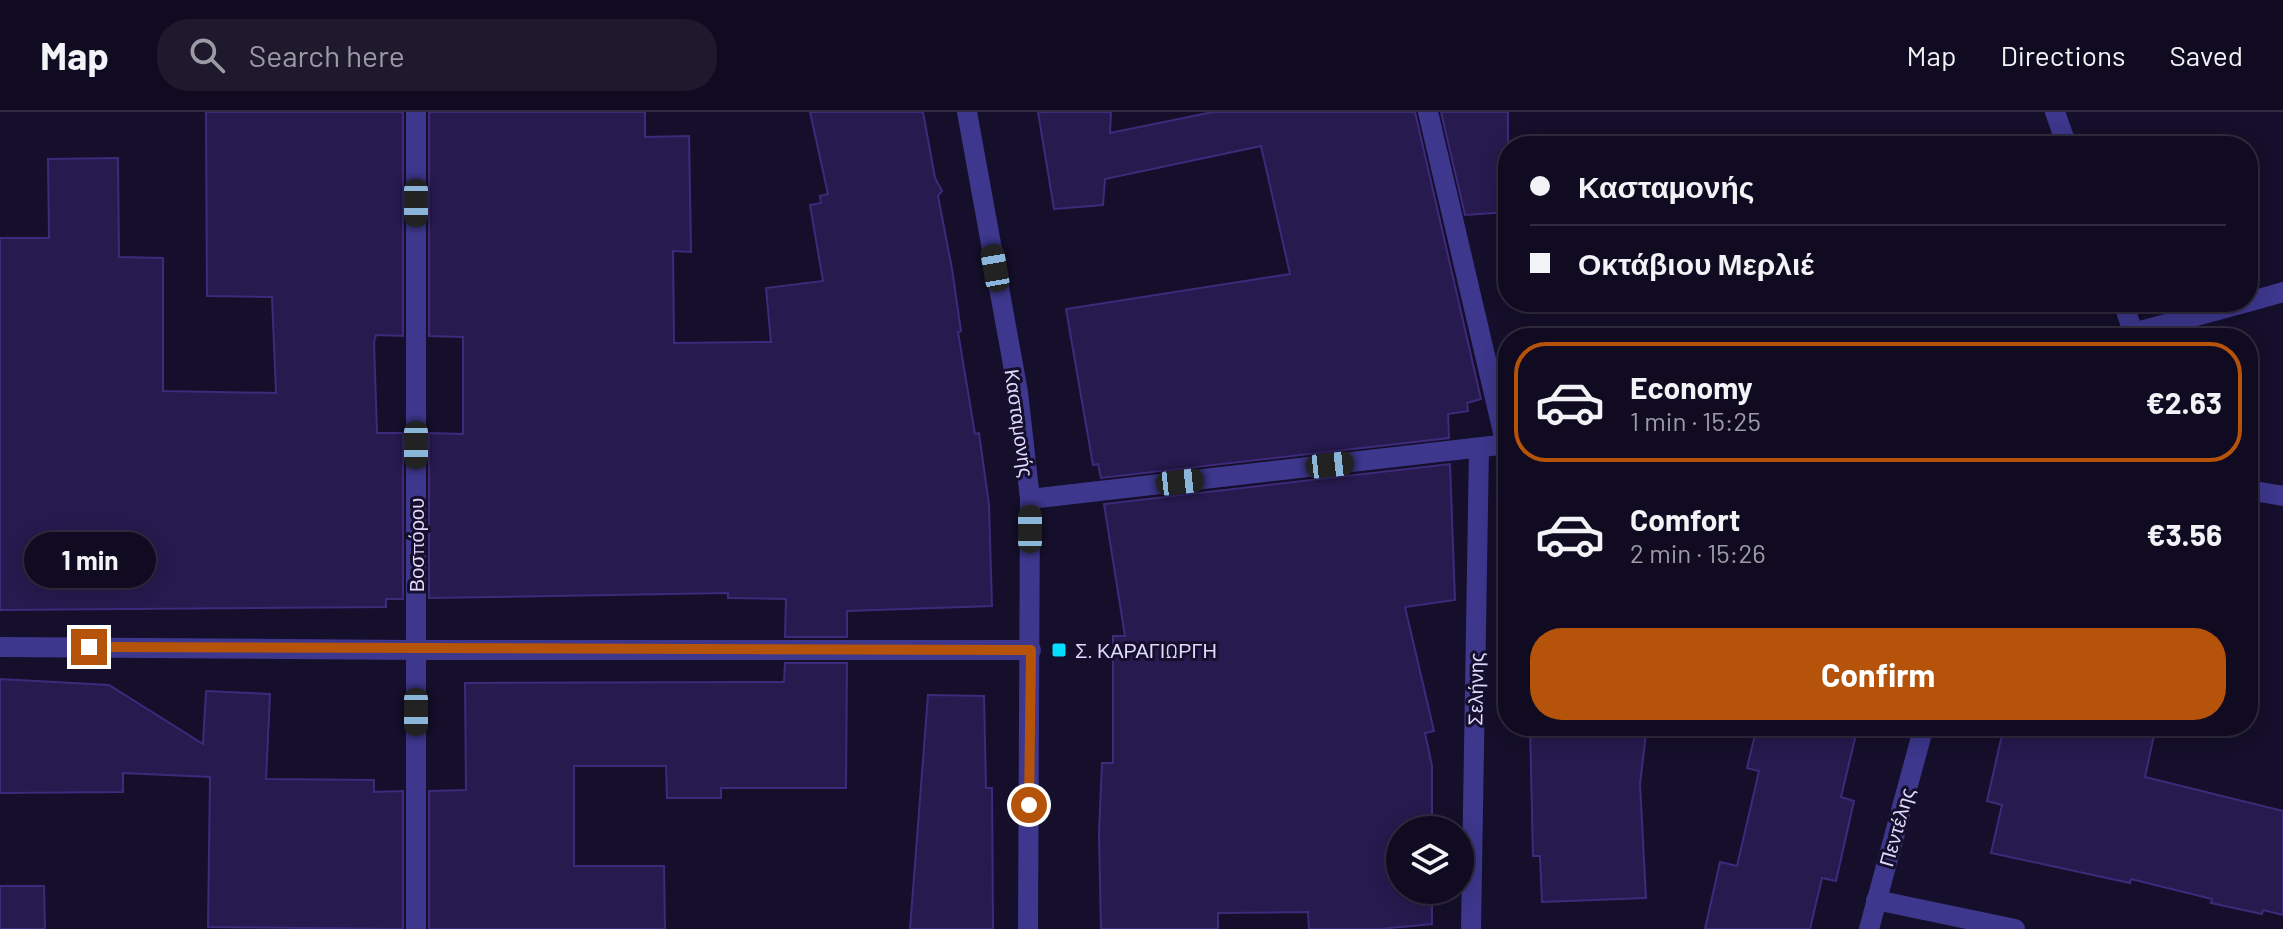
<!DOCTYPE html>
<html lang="en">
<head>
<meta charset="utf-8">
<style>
  :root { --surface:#100b20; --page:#1e192d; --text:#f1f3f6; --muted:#9c9ba5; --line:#302b3e; --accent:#b45309 }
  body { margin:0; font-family:Barlow,sans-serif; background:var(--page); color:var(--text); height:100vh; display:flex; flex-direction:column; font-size:30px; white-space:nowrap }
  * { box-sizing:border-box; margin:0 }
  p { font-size:26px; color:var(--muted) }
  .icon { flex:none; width:44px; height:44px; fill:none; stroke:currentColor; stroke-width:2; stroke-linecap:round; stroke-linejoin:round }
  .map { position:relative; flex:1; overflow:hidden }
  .sheet { position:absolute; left:1498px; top:216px; width:760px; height:408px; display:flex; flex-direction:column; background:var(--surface); border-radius:32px; box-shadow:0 4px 20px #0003,0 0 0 2px var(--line) }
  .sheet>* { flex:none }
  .top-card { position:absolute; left:1498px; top:24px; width:760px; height:176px; border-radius:32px; box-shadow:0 4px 20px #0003,0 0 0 2px var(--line); display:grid; align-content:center; height:176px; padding:0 32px; background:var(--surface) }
  .fabs { position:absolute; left:1386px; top:704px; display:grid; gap:16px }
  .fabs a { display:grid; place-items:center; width:88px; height:88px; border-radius:50%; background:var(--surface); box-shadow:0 4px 20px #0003,0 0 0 2px var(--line); font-size:40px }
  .end { position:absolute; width:36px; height:36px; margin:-18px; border:10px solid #b45309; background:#fff; box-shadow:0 0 0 4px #fff }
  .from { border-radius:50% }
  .bubble { position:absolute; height:56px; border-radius:28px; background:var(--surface); box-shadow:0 4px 20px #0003,0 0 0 2px var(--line); font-size:26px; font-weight:700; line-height:56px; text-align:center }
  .car { position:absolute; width:24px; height:48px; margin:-24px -12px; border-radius:10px; box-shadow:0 0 6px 2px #0007; background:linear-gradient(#222 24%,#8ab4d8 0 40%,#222 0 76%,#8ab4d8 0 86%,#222 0) }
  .top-card b { display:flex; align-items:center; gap:28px; height:76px; font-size:30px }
  .top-card b+b { border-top:2px solid var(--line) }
  .top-card i { width:20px; height:20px; background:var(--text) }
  ul { padding:14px 0 0; list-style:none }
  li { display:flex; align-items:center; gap:24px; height:120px; margin:0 16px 12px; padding:0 16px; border:4px solid transparent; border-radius:32px }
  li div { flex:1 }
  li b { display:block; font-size:30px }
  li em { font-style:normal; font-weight:700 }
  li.current { border-color:var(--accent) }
  li>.icon { width:72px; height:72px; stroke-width:1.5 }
  .action { display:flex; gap:16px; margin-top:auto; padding:16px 32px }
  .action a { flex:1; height:92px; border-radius:32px; background:var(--accent); color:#fff; font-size:32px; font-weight:700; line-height:92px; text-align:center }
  header { display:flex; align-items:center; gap:48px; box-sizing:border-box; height:112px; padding:0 40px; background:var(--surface); border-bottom:2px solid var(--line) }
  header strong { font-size:38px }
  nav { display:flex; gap:44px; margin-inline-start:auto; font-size:28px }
  .search { width:560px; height:72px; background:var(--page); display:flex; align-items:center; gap:20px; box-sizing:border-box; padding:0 28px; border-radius:32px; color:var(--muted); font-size:30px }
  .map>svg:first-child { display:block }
  .building { fill:#261a4e; stroke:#3d2a7b; stroke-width:2 }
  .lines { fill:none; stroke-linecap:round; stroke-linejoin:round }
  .minor { stroke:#3d378d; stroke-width:20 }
  .tertiary { stroke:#3d378d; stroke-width:20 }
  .route { stroke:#b45309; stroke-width:10 }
  .poi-dot { fill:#05dfff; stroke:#150f2b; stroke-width:3 }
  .labels { text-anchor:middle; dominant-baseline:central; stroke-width:6; stroke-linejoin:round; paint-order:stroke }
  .street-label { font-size:20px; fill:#dfd9ff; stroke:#150f2b }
  .poi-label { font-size:20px; fill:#dfd9ff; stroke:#150f2b; text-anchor:start }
</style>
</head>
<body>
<header>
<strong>Map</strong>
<div class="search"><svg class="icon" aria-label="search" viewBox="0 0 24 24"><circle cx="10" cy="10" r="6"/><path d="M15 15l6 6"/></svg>Search here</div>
<nav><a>Map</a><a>Directions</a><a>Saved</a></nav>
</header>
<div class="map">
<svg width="2283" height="817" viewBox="0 0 2283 817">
  <rect width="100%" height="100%" fill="#150f2b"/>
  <g class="building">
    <polygon points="206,0 403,0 403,224 376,223 374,230 377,321 403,321 403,487 386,487 386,495 0,498 0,126 49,126 48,47 118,46 119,145 163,146 163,279 276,281 272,185 207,184"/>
    <polygon points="429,0 645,0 645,25 689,24 691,140 673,139 674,231 771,230 766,176 823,169 810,93 821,91 820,84 828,82 810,0 923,0 935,66 942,79 938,84 952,157 961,219 958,220 975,322 979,321 989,393 992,494 847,499 847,525 785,525 786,487 728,486 728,481 429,486 429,321 463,322 463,225 429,224"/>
    <polygon points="1038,0 1111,0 1110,21 1213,0 1415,0 1481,287 1467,291 1468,299 1448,302 1449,326 1101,366 1098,352 1093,353 1066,197 1290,162 1261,34 1105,67 1103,93 1054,97"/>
    <polygon points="1441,0 1508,0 1508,100 1465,103"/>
    <polygon points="1450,352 1455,488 1405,495 1434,619 1425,621 1432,654 1432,718 1400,718 1400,778 1432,778 1432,812 1380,817 1309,817 1308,800 1218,801 1218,817 1101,817 1099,721 1102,651 1113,651 1113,524 1125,524 1104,392"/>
    <polygon points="785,551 847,551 846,676 721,676 721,686 667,686 666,654 574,654 574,754 664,754 665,817 429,817 429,679 466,678 465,571 784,570"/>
    <polygon points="0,567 109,573 203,632 206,579 270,582 266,667 374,668 374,680 403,679 403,817 208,815 210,665 123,661 123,680 0,681"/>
    <polygon points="928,583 984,584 986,676 992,676 993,817 910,817"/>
    <polygon points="1530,614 1647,614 1640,672 1646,786 1542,790 1540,744 1533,744"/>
    <polygon points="1757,614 1858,614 1841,685 1854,689 1836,769 1822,766 1810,817 1705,817 1720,750 1737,754 1759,659 1747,656"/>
    <polygon points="2004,614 2156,614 2145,665 2283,699 2283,803 2263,798 2262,802 2211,791 2212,787 2131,767 2130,771 1991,741 2002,693 1987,689"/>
    <polygon points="0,774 44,774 45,817 0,817"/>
  </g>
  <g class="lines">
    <g class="minor">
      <polyline points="1428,0 1506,333"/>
      <polyline points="2055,0 2067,34"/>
      <polyline points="2123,190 2134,223 2132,226"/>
      <polyline points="2248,378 2283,384"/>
      <polyline points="0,535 416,538 1031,538"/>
      <polyline points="1876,788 2015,817"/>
      <polyline points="416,817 416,0"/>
      <polyline points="1471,817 1479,336"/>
      <polyline points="1869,817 1924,614"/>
    </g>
    <g class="tertiary">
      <polyline points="967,0 1018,280 1030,387 1028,817"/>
      <polyline points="2248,190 2283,180"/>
      <polyline points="2115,226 2247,190"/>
      <polyline points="1030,387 1508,332"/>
    </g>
  </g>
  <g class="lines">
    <polyline class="route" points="89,535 1031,538 1029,693"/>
  </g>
  <rect class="poi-dot" x="1051" y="530" width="16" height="16" rx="4"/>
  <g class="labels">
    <g class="street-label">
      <text transform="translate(1020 311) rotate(82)">Κασταμονής</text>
      <text transform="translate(416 433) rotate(-90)">Βοσπόρου</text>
      <text transform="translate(1475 577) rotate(-89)">Σελήνης</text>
      <text transform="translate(1896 715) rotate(-74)">Πεντέλης</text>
    </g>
    <g class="poi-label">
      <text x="1075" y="538">Σ. ΚΑΡΑΓΙΩΡΓΗ</text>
    </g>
  </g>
</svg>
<div class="fabs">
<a><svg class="icon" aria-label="layers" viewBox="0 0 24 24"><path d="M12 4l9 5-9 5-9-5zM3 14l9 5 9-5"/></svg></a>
</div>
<i class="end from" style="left:1029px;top:693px"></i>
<i class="end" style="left:89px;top:535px"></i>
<div class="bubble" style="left:24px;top:420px;width:132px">1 min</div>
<i class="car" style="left:416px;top:91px;rotate:180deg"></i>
<i class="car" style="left:995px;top:156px;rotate:350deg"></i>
<i class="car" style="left:416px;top:333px;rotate:180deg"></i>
<i class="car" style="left:1330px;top:353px;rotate:84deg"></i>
<i class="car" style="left:1180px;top:370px;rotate:84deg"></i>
<i class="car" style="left:1030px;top:417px;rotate:0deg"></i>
<i class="car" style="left:416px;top:600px;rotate:180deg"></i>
<div class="top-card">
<b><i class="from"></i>Κασταμονής</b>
<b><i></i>Οκτάβιου Μερλιέ</b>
</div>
<section class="sheet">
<ul>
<li class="current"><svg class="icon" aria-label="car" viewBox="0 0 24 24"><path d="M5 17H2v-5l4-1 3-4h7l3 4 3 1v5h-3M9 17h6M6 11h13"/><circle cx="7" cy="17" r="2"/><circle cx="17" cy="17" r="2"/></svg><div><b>Economy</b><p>1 min · 15:25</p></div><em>€2.63</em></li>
<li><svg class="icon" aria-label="car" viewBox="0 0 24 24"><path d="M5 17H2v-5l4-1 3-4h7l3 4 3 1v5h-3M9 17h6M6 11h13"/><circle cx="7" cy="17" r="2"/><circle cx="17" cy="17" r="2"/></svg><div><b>Comfort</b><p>2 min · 15:26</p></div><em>€3.56</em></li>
</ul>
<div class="action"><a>Confirm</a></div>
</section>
</div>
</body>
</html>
